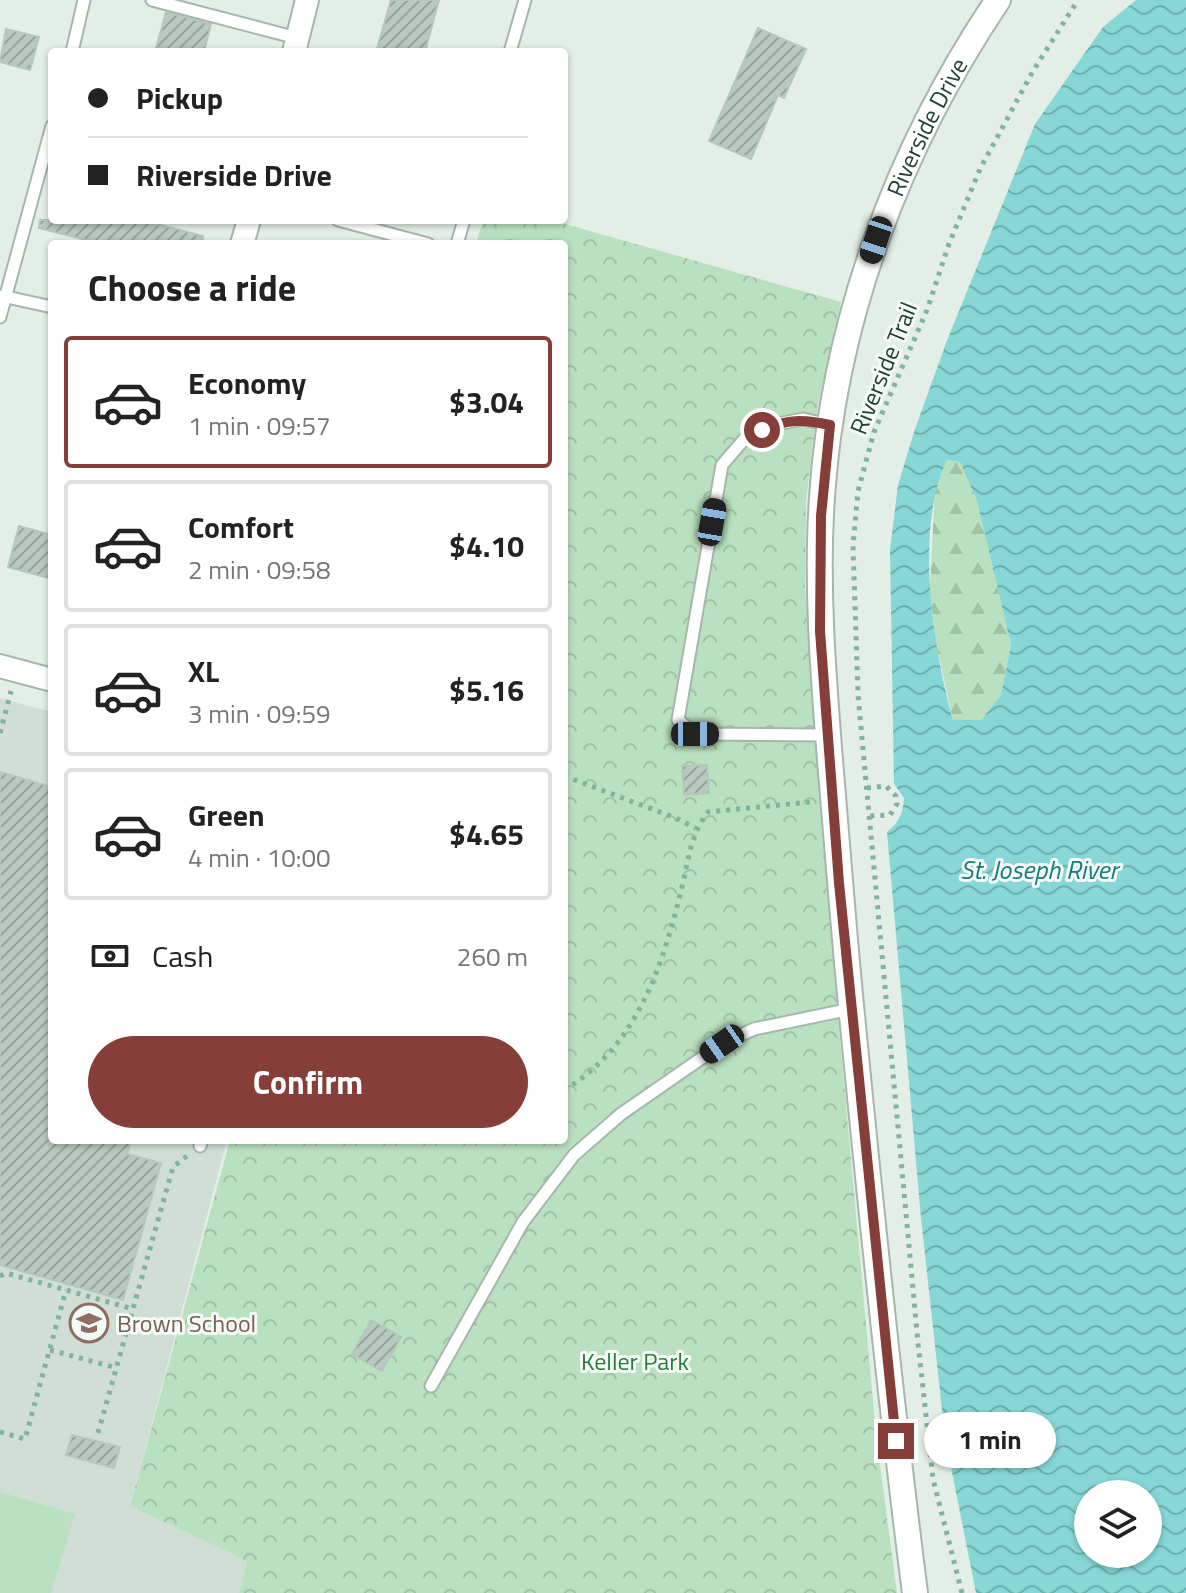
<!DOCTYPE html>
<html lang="en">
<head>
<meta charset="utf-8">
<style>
  :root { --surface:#fff; --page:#f6f6f6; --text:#222; --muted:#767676; --line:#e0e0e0; --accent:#853e38 }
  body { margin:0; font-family:"Titillium Web",sans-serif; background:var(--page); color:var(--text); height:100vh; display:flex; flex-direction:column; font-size:30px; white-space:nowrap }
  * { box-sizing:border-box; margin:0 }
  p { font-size:26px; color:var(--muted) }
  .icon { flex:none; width:44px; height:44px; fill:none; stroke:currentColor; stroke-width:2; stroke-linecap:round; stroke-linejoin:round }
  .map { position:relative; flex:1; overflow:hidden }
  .drawer { position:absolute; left:48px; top:240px; width:520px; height:904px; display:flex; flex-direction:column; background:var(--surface); border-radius:8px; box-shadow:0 2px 6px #0004 }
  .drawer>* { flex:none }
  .top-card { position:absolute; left:48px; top:48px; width:520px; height:176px; border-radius:8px; box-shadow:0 2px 6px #0004; display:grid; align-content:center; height:176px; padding:0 40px; background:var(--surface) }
  .controls { position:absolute; left:1074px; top:1480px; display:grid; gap:16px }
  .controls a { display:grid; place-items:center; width:88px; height:88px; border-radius:50%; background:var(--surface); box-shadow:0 2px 6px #0004; font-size:40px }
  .end { position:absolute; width:36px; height:36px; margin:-18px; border:10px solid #853e38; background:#fff; box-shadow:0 0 0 4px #fff }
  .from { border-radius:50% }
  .bubble { position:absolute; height:56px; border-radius:28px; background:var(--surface); box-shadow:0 2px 6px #0004; font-size:26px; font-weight:700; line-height:56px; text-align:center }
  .car { position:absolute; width:24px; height:48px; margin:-24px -12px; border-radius:10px; box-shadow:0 0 6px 2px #0007; background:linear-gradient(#222 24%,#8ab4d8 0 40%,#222 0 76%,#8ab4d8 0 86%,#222 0) }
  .top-card b { display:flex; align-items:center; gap:28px; height:76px; font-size:30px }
  .top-card b+b { border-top:2px solid var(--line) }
  .top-card i { width:20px; height:20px; background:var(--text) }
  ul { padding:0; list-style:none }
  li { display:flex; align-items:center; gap:24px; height:132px; margin:0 16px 12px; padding:0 24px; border:4px solid var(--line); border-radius:8px }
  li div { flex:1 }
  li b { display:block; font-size:30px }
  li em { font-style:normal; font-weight:700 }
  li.selected { border-color:var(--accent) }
  li>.icon { width:72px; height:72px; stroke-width:1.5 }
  h2 { padding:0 40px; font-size:36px; line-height:96px }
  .pay { display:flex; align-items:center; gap:20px; height:88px; padding:0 40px; font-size:30px }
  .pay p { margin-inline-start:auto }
  .button { display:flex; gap:16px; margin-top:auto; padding:16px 40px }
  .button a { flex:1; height:92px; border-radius:48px; background:var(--accent); color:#fff; font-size:32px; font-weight:700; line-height:92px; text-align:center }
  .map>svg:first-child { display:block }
  .built { fill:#d1ded6 }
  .grass { fill:#bae1bf }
  .forest { fill:url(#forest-firs) }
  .park { fill:url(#park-crowns) }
  .water { fill:url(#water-waves); fill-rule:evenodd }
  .building { fill:url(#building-hatch); stroke:#b5c8bd; stroke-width:2 }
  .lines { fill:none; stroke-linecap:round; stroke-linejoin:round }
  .service-casing { stroke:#a5b7ad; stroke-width:15 }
  .minor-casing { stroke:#a5b7ad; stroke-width:26 }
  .tertiary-casing { stroke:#a5b7ad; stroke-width:28 }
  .path { stroke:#81b49c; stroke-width:5; stroke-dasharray:4 6; stroke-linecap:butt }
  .service { stroke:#fff; stroke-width:11 }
  .minor { stroke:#fff; stroke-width:22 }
  .tertiary { stroke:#fff; stroke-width:24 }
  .route { stroke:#853e38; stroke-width:10 }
  .labels { text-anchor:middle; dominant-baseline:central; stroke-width:6; stroke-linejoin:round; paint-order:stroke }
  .street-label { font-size:24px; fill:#214133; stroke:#f4faf6 }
  .education-label { font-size:24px; fill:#785e54; stroke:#f4faf6; text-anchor:start }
  .park-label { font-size:24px; fill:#287c3b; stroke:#f4faf6 }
  .water-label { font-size:26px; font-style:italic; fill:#167c7d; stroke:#f4faf6 }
</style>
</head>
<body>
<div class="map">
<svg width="1186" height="1593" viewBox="0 0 1186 1593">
  <defs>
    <pattern id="forest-firs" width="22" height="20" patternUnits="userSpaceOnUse" patternTransform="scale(2)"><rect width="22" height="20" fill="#bae1bf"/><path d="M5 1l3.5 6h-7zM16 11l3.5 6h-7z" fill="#a0c2a5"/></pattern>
    <pattern id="park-crowns" width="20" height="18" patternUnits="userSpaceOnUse" patternTransform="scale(2)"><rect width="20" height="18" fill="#bae1bf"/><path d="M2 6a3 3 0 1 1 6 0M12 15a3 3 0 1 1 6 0" fill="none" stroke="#a0c2a5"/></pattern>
    <pattern id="water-waves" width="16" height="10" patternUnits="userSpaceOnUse" patternTransform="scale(2)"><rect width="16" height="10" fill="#87d7d7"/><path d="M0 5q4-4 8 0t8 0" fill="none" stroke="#6eb0af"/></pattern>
    <pattern id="building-hatch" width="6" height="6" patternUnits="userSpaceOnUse" patternTransform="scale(2)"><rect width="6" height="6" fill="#b8c9c0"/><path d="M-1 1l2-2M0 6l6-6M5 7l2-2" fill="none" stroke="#95a59d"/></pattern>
  </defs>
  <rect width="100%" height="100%" fill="#e3eee7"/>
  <polygon class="built" points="0,698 52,712 52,1140 227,1140 130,1506 247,1561 239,1593 0,1593"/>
  <polygon class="grass" points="0,1492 75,1514 51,1593 0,1593"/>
  <polygon class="forest" points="946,460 960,462 977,501 1011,645 1001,695 981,720 953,720 935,639 930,589 935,489"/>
  <polygon class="park" points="483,220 551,220 841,302 817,410 806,501 805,586 839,1028 876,1434 897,1593 239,1593 247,1561 130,1506 230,1140 564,1140 564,244 476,244"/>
  <path class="water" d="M1136 0H1186V1593H976L945 1437 921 1218 887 832C899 823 903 813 904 798L894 784 890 550 898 485 914 432 946 343 1035 124 1103 27ZM947 460 960 462 977 501 1011 645 1001 695 981 720H953C933 649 914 527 947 460ZM1088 1494H1148V1554H1088Z"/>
  <g class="building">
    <polygon points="391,0 439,0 425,52 376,52"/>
    <polygon points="166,12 211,24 204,52 155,52"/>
    <polygon points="758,28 806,49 784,98 778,95 751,159 709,141"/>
    <polygon points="6,29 39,37 30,70 0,62"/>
    <polygon points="40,220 141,220 203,236 202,244 101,244 39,228"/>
    <polygon points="19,526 52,535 52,579 8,567"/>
    <polygon points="707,765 709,793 684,795 682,766"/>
    <polygon points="0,772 52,787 52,1140 131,1140 127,1154 161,1163 123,1300 0,1265"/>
    <polygon points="371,1320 401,1337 382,1371 352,1354"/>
    <polygon points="72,1435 120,1447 114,1468 66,1455"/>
  </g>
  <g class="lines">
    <defs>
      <g id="service">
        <polyline points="152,0 297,38"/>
        <polyline points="72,52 84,0"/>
        <polyline points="510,52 525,0"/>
        <polyline points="338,220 428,244"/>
        <polyline points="457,244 464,220"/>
        <polyline points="2,296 52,307"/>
        <polyline points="0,317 52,126"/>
        <polyline points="828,735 695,734 678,720 722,465 747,436 778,424 803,419 830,425"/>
        <polyline points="200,1146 202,1140"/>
        <polyline points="431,1386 523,1222 574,1155 621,1114 722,1044 754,1029 851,1009"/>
      </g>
      <g id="minor">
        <polyline points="294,52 307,0"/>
        <polyline points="242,244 249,220"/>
        <polyline points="0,666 52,680"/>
      </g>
      <g id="tertiary">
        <path id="s1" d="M915 1593C890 1397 870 1202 851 1005 843 923 837 842 830 760 823 672 816 585 822 497 834 319 899 147 998 0"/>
      </g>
    </defs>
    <use href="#service" class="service-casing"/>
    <use href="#minor" class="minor-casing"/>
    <use href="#tertiary" class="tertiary-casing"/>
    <g class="path">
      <polyline points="0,733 11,691"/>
      <polyline points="564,776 676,818 695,828"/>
      <polyline points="867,788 886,786 896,796 897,804 890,815 869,816"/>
      <path d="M564 1090C637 1047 663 965 682 887 689 858 690 835 708 812L810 802"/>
      <polyline points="0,1276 6,1273 133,1309"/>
      <polyline points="50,1350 117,1368"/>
      <polyline points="0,1432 25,1439 66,1290"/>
      <polyline points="98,1433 173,1167 187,1156"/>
      <polyline points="962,1593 933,1479 918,1343 858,695 853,546 858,491 874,432 927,310 949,244 980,169 1033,71 1078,0"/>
    </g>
    <use href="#service" class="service"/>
    <use href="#minor" class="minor"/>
    <use href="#tertiary" class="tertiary"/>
  </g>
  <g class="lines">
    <path class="route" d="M762 430C789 419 802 419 830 425L821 516 820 631 839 883 896 1441"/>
  </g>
  <defs>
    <symbol id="school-ring" viewBox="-11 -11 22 22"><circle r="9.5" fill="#f4faf6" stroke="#8d6e63" stroke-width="1.5"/><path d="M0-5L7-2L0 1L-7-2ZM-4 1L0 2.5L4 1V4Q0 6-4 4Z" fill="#8d6e63"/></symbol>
  </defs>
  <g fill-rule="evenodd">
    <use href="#school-ring" x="67" y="1301" width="44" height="44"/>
  </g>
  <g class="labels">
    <g class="street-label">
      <text stroke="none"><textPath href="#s1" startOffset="1488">Riverside Drive</textPath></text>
      <text transform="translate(883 368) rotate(-68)">Riverside Trail</text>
    </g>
    <g class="education-label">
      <text x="117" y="1323">Brown School</text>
    </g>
    <g class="park-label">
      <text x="635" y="1361">Keller Park</text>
    </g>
    <g class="water-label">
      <text x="1039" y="869">St. Joseph River</text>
    </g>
  </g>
</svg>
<div class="controls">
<a><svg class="icon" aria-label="layers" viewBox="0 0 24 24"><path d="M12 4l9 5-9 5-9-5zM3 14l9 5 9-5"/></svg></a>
</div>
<i class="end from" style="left:762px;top:430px"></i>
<i class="end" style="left:896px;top:1441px"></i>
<div class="bubble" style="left:924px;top:1412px;width:132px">1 min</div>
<i class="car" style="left:876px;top:240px;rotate:198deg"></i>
<i class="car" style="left:712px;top:522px;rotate:10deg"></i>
<i class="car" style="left:695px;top:734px;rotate:90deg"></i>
<i class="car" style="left:722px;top:1044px;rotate:235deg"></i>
<div class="top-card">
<b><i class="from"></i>Pickup</b>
<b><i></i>Riverside Drive</b>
</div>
<section class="drawer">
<h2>Choose a ride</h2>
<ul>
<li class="selected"><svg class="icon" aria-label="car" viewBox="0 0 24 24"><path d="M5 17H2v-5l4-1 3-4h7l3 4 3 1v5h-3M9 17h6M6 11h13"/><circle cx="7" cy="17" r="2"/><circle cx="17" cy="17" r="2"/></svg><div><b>Economy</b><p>1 min · 09:57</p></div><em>$3.04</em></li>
<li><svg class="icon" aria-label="car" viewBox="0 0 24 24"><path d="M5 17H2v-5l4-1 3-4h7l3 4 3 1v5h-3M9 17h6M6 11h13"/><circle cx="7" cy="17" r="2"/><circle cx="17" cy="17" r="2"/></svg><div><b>Comfort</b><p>2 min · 09:58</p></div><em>$4.10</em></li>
<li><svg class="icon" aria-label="car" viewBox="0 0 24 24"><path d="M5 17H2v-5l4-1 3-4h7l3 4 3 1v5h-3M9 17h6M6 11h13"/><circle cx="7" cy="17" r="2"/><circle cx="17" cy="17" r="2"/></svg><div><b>XL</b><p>3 min · 09:59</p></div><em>$5.16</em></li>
<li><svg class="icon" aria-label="car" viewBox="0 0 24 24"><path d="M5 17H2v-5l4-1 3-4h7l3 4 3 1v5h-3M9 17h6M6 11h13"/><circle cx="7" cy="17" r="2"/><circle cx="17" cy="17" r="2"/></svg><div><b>Green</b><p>4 min · 10:00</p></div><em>$4.65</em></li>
</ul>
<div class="pay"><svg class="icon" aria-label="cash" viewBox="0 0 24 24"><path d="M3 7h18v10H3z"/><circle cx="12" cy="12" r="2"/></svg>Cash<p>260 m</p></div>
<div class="button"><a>Confirm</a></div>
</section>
</div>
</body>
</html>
